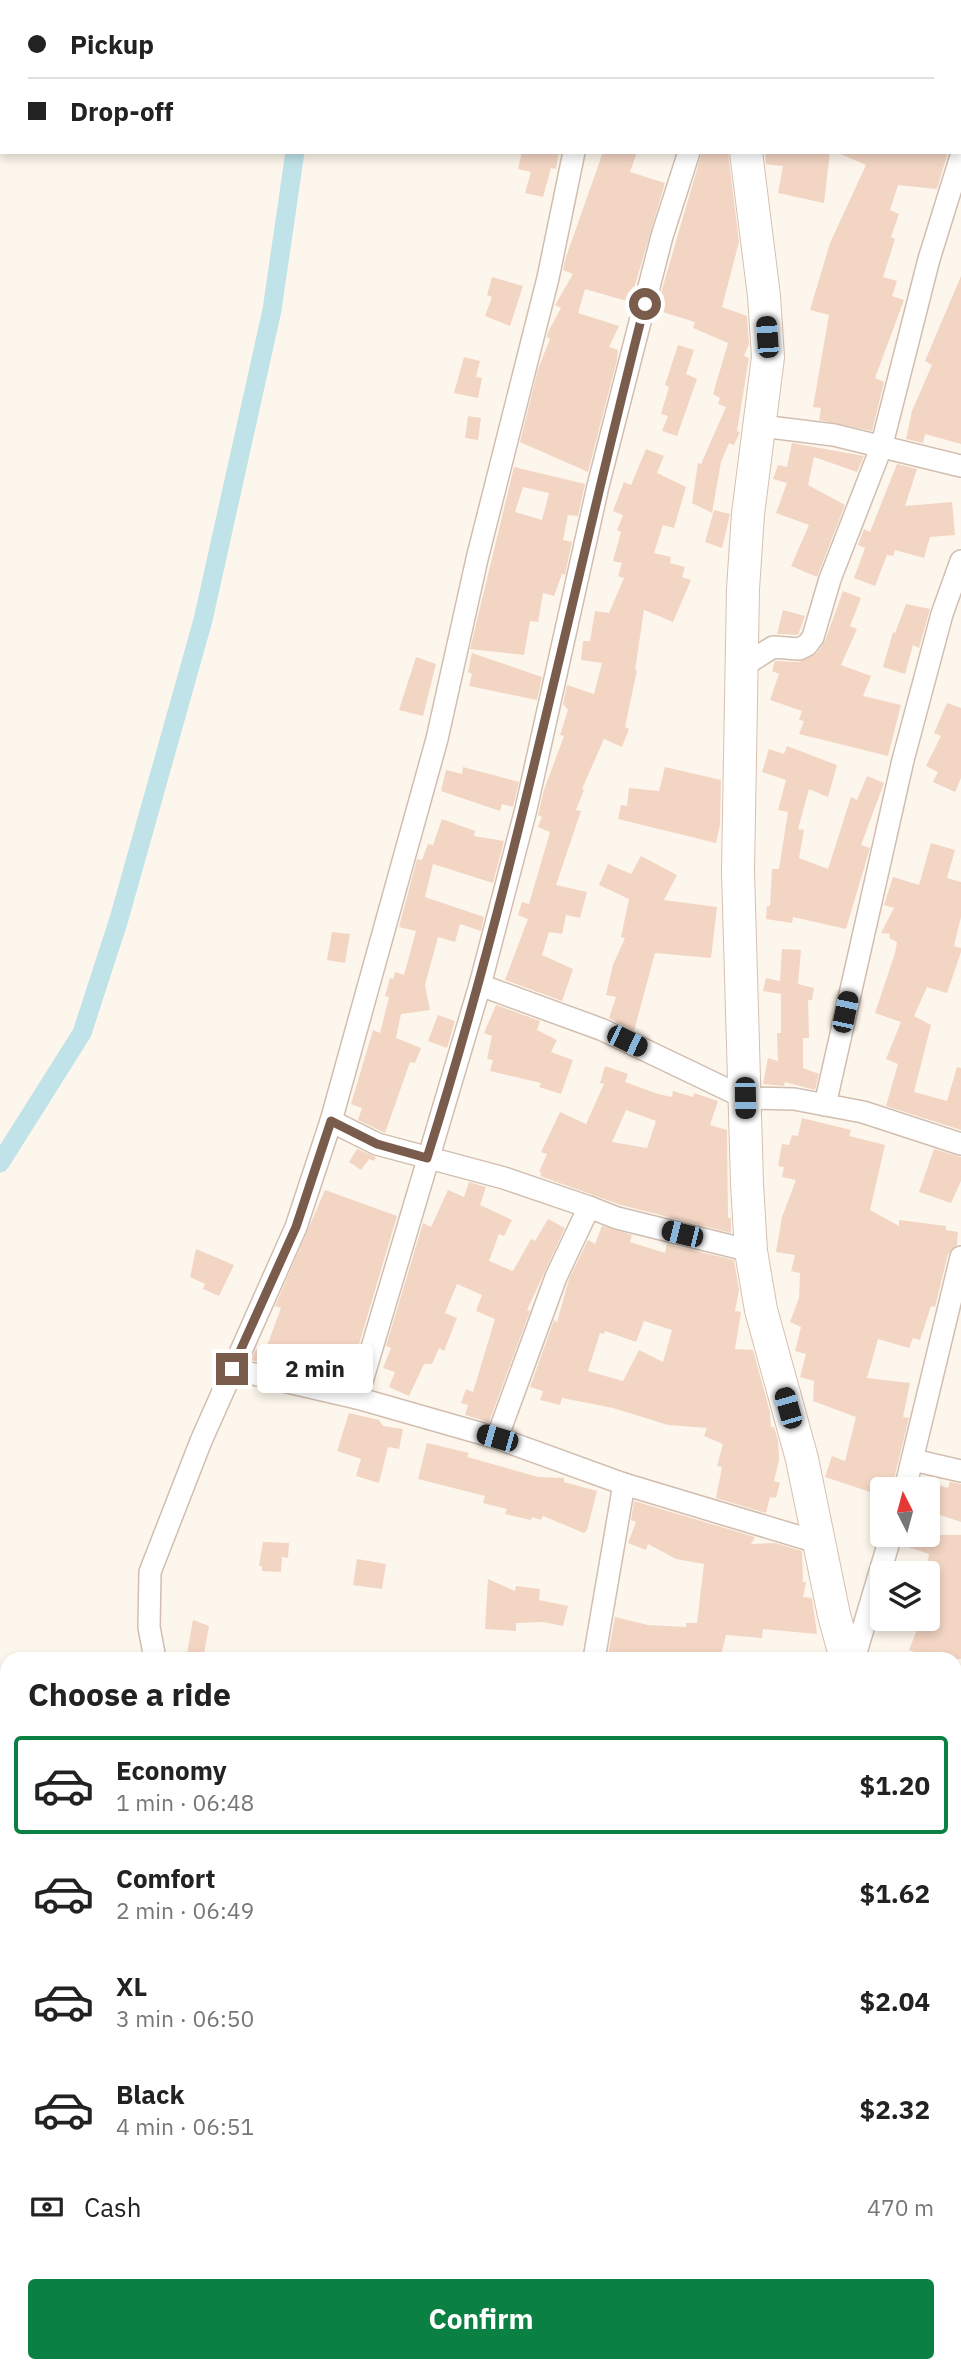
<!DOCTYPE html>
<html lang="en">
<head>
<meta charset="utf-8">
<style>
  :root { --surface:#fff; --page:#f2f2f2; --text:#222; --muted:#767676; --line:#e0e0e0; --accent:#0b8043 }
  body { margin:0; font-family:"IBM Plex Sans",sans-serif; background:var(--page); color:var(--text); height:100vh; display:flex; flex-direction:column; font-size:26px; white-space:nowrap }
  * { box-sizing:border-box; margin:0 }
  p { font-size:23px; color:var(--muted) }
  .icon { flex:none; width:38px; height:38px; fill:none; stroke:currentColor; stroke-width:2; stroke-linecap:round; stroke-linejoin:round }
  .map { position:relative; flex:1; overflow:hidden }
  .drawer { position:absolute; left:0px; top:1652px; width:962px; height:721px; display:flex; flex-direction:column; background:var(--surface); border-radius:21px 21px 0 0; box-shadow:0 4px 10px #0003 }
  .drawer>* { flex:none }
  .guide { position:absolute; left:0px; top:0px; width:962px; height:154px; box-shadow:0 4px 10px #0003; display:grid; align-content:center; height:154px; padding:0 28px; background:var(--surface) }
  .needle { width:46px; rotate:354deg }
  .controls { position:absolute; left:870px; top:1477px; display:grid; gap:14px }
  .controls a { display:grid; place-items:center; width:70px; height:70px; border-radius:7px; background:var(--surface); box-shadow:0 4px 10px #0003; font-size:35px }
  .end { position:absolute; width:32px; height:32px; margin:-16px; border:9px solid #7a5c4d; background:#fff; box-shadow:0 0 0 4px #fff }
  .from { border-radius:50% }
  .bubble { position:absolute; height:49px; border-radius:7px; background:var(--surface); box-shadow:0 4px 10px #0003; font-size:23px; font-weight:700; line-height:49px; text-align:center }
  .car { position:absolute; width:21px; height:42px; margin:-21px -10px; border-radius:9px; box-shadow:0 0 5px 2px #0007; background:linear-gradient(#222 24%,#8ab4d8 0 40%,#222 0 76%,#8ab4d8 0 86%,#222 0) }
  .guide b { display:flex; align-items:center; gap:24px; height:66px; font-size:26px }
  .guide b+b { border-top:2px solid var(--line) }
  .guide i { width:18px; height:18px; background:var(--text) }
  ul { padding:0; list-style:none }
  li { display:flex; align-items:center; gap:21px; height:98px; margin:0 14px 10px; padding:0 14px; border:4px solid transparent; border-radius:7px }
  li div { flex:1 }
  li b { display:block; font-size:26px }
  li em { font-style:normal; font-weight:700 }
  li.active { border-color:var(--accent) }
  li>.icon { width:63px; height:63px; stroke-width:1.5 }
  h2 { padding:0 28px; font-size:32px; line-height:84px }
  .pay { display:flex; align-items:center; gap:18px; height:77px; padding:0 28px; font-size:26px }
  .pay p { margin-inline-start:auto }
  .cta { display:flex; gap:14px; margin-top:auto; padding:14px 28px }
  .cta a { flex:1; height:80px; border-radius:7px; background:var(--accent); color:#fff; font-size:28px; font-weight:700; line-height:80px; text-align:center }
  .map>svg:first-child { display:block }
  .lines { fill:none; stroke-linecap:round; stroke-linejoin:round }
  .canal { stroke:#bfe3e8; stroke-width:19 }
  .building { fill:#f3d5c3; fill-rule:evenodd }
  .minor-casing { stroke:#d1beb0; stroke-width:24 }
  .secondary-casing { stroke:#d6c0b0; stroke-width:34 }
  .minor { stroke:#fff; stroke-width:21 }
  .secondary { stroke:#fff; stroke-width:32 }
  .route { stroke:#7a5c4d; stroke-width:9 }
</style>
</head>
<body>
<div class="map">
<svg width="961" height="2373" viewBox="0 0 961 2373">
  <rect width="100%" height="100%" fill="#fdf6ec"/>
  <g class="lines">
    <g class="canal">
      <polyline points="317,2 317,0"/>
      <polyline points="0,1163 82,1033 119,919 203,620 272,310 295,152"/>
    </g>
  </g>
  <g class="building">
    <polygon points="522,152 559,152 556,169 551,168 543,197 525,193 531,172 518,169"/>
    <polygon points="603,152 637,152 630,172 665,183 630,302 585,289 578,313 619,326 609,347 618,350 617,360 588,472 520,442 538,369 550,339 547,337 548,332 561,308 555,305 573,274 563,270 565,260"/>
    <polygon points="702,152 728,152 739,242 722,307 747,316 749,344 744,356 749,358 737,431 740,432 734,445 729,443 721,462 712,513 692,503 698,463 701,464 726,407 718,404 720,398 713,394 728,343 693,328 695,322 656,310"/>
    <polygon points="765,152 830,152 824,203 778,193 783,166 766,164"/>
    <polygon points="836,152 948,152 937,189 898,185 890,210 899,214 891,237 895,239 883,277 897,281 892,296 904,300 875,378 884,382 872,431 819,420 821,408 813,407 829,315 810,310 830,243 866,165"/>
    <polygon points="961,276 961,444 925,434 923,443 906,439 912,411 932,365 925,361"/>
    <polygon points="492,277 523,286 510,326 485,316 492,297 487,295"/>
    <polygon points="678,345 694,350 686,374 697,379 677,436 662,431 668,416 661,414 669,387 665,385"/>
    <polygon points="464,357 480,361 476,377 482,378 478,398 454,393"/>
    <polygon points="468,416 481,418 478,440 465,438"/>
    <polygon points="792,443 864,456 857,472 814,457 808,485 845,505 817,577 791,566 809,525 776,513 787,483 773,479 778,465 787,467"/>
    <polygon points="646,449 664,456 657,473 686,487 674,528 663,525 654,553 671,557 670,563 685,567 682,577 691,580 673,622 644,610 635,670 637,670 625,727 629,729 622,747 604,739 582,789 584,790 576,810 581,811 556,885 587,892 580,918 566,915 562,934 549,932 542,955 573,969 562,1001 505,980 528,919 518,915 522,902 529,904 550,832 538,827 542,817 538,815 544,790 564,736 560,735 568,710 563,704 567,685 594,694 602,663 581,660 583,641 590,641 595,611 609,613 624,578 618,576 622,563 613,561 621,532 617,530 623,515 613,511 624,482 631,485"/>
    <polygon points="897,464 917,469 905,506 952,502 955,535 930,537 924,558 895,550 893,556 887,555 875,586 854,578 865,548 858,545 864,529 870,532"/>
    <path d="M514 467 585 484 578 516 568 515 563 540 572 542 565 575 562 574 554 596 543 593 538 622 530 621 524 655 470 649ZM523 487 549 493 542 520 515 512Z"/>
    <polygon points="714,510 730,514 722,548 705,542"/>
    <polygon points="843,591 861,598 850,626 857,629 841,665 871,676 863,696 901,705 888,756 799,734 804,721 799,720 802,711 770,700 779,674 772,671 775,661 799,662 817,653 825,641"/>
    <polygon points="906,604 930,609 919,648 913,645 905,674 883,667 893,632 895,633"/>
    <polygon points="783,610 805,616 798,635 777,634"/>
    <polygon points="472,653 542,677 537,700 469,686 472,674 468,672"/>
    <polygon points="416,657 436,664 423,716 399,710"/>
    <polygon points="947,703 961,708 961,778 955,792 933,782 938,772 926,766 941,736 934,733"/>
    <polygon points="787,746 837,765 828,797 809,789 798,829 804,830 799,858 828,869 851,797 857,800 867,776 884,783 861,845 870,848 846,929 793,917 792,923 766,919 767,906 770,906 772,869 779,869 788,812 778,810 786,780 762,772 769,749 784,754"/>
    <polygon points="463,767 519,782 513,807 502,804 500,811 441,791 446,770 462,774"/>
    <polygon points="665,767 721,780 720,825 716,843 618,819 621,805 627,806 629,788 659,791"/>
    <polygon points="442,819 475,831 474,836 504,841 493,883 433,864 425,897 484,917 481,931 460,924 455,942 438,937 425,985 430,1010 401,1014 396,1038 421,1048 415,1063 410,1062 385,1133 358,1120 362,1108 351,1104 373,1030 380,1033 389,997 385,996 390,978 393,979 395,972 404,975 416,931 399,927 417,859 422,860 428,844 433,845"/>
    <polygon points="931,843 955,850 947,878 961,882 961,917 954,946 961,948 961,952 947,993 927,987 914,1016 931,1025 914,1092 947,1101 957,1067 961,1068 961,1130 886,1106 898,1064 886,1059 901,1022 875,1013 895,953 897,942 889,938 890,934 881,933 894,908 884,905 893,877 919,885"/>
    <polygon points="641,856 677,875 664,900 717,907 711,958 655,953 634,1031 609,1018 616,997 606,995 613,965 625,938 621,937 629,899 599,885 608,864 631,874"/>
    <polygon points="332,932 350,934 345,963 327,960"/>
    <polygon points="782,949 801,950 798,984 814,988 812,1000 808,1000 809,1038 803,1038 803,1068 819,1074 815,1090 785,1082 784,1086 763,1084 768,1058 778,1061 777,1033 781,1033 781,994 763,991 766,978 780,981"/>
    <polygon points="496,1005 540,1021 537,1030 557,1040 551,1052 573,1060 561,1094 539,1087 541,1083 490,1071 493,1060 487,1059 492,1036 484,1033"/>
    <polygon points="438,1015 455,1021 447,1048 428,1041"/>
    <path d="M605 1066 628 1074 625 1082 658 1094 672 1097 673 1091 693 1097 694 1093 718 1101 710 1125 727 1130 728 1218H731V1233L621 1205 540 1176 542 1173 539 1172 547 1154 541 1152 560 1112 586 1124 604 1084 600 1083ZM626 1110 656 1121 647 1148 612 1142Z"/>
    <polygon points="802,1118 851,1130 849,1136 885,1145 870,1210 899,1226 899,1220 946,1226 946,1230 958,1232 957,1245 948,1254 935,1307 931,1306 920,1340 913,1338 909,1348 878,1339 867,1378 910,1383 903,1417 909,1418 893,1483 891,1489 882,1489 882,1496 825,1477 832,1456 845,1461 856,1417 813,1401 814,1381 800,1377 806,1354 795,1351 801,1327 790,1322 799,1298 800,1273 791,1271 795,1255 776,1252 782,1217 796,1180 782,1177 784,1167 778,1166 782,1144 789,1145 792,1135 798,1136"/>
    <polygon points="357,1149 376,1157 374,1161 369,1159 361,1170 349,1162"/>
    <polygon points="934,1149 961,1157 961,1181 951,1203 919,1192"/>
    <polygon points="469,1182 486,1187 480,1205 512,1220 504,1236 499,1234 489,1261 513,1271 531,1239 535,1241 548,1219 565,1228 527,1310 530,1311 489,1422 465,1415 468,1405 461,1403 466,1389 473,1392 495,1319 476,1311 482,1295 457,1284 445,1313 457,1318 444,1351 439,1348 432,1364 424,1364 409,1396 389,1387 395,1372 383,1368 391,1348 386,1346 423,1223 431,1227 448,1190 464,1197"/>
    <polygon points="325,1190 397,1216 352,1368 346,1365 344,1371 311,1361 308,1372 275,1360 273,1365 251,1360 256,1349 263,1351 267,1346 281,1308 275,1306"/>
    <path d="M602 1226 632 1235 630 1242 665 1253 667 1244 734 1260 739 1290 735 1311 741 1312 735 1349 753 1350 770 1412 771 1427H774L778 1440 779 1460 774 1481 780 1483 776 1498 770 1497 766 1513 716 1498 722 1467 717 1466 723 1444 704 1436 707 1428 668 1425 613 1408 562 1398 560 1405 540 1400 543 1391 530 1387 554 1320 557 1322 569 1279 588 1240 595 1244ZM644 1321 672 1330 663 1362 639 1350 623 1381 588 1371 600 1333 604 1334 605 1331 636 1342Z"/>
    <polygon points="196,1249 234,1265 219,1296 203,1289 205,1284 190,1277"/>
    <polygon points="349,1413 379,1420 383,1426 403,1429 399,1449 388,1447 379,1483 356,1476 361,1459 337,1451"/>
    <polygon points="427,1443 469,1453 467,1457 538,1477 564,1478 564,1482 597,1491 587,1530 584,1533 543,1516 541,1520 532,1517 531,1520 505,1514 507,1509 483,1503 485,1496 418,1479"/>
    <polygon points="950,1482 961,1484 961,1522 928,1511 935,1484 948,1488"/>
    <polygon points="634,1501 755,1537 751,1544 775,1543 802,1551 803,1582 806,1582 803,1597 812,1598 817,1634 763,1629 762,1638 726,1635 720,1659 672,1656 671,1659 607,1659 615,1617 648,1625 686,1627 686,1623 697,1623 704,1564 676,1559 648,1544 646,1550 628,1543 636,1522 631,1520"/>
    <polygon points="909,1535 961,1535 961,1659 933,1659 909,1650 920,1622 928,1625 928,1573 925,1573 929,1554 905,1546"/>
    <polygon points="263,1542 289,1543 288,1558 282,1557 281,1572 262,1571 262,1566 259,1566"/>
    <polygon points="357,1559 386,1564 382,1589 353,1585"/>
    <polygon points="488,1579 515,1591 516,1586 540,1589 539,1600 568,1606 563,1626 543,1622 516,1623 516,1631 485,1629"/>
    <polygon points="193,1620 209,1626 203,1659 186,1659"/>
  </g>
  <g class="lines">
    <defs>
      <g id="minor">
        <polyline points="820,0 823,2"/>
        <polyline points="612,2 612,0"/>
        <polyline points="761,426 834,435 961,466"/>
        <polyline points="743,666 773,647 799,649 807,645 813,637 830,579 881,448 929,259 961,156"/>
        <polyline points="480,985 603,1030 745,1098 794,1099 863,1112 961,1144"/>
        <polyline points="825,1105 903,760 942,614 961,561"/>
        <polyline points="331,1121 377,1144 504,1178 589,1207"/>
        <polyline points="232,1369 357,1398 497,1438 624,1484 820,1543"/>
        <polyline points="357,1398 480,985 526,809 598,486 662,236 689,152"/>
        <polyline points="497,1438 556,1277 589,1207 617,1218 751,1251"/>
        <polyline points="913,1460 961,1471"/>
        <polyline points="905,1489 961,1257"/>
        <polyline points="155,1659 149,1627 150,1572 201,1441 296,1227 331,1121 437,739 477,559 548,278 574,152"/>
        <polyline points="594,1659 624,1484"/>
        <polyline points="854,1659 891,1535"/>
        <polyline points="956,1744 961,1746"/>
        <polyline points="956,2102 961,2102"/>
        <polyline points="260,2373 260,2366"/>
      </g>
      <g id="secondary">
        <polyline points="715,0 715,2"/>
        <polyline points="746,152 764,296 768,357 748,514 743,589 738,871 747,1184 751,1251 761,1310 802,1459 834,1615 846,1659"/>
        <polyline points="789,2373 790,2366"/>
      </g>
    </defs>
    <use href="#minor" class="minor-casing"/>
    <use href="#secondary" class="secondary-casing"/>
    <use href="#minor" class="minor"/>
    <use href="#secondary" class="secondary"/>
  </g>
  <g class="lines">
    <path class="route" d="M232 1369 296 1227 331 1121 377 1144 427 1158C516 877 572 589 645 304"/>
  </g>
</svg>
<div class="controls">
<a><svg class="needle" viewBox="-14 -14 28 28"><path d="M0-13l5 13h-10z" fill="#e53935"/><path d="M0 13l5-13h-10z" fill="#767676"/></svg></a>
<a><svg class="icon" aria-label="layers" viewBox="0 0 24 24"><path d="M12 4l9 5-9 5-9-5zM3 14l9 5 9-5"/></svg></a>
</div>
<i class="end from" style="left:645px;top:304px"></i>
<i class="end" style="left:232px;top:1369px"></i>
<div class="bubble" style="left:257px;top:1344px;width:116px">2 min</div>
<i class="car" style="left:767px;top:337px;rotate:356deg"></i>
<i class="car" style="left:845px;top:1012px;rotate:12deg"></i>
<i class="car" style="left:627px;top:1041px;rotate:116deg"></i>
<i class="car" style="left:745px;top:1098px;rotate:179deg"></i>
<i class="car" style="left:682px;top:1234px;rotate:284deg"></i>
<i class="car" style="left:788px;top:1408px;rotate:344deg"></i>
<i class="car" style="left:497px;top:1438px;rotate:286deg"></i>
<div class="guide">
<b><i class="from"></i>Pickup</b>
<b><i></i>Drop-off</b>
</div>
<section class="drawer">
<h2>Choose a ride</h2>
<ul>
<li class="active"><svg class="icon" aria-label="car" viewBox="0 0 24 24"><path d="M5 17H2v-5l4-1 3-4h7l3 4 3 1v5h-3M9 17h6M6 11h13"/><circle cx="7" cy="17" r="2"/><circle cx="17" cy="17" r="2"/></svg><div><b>Economy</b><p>1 min · 06:48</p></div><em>$1.20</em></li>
<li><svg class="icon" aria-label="car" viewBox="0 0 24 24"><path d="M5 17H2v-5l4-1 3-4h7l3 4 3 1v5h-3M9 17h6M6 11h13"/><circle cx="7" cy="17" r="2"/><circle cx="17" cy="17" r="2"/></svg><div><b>Comfort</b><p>2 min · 06:49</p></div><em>$1.62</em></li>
<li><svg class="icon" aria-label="car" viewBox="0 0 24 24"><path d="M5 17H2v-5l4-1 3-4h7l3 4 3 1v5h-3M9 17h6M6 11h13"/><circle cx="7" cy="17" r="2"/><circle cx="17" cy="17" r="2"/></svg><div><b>XL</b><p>3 min · 06:50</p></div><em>$2.04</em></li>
<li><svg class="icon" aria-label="car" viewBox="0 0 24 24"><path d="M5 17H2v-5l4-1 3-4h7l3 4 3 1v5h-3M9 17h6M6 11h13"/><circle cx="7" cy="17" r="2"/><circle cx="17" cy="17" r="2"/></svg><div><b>Black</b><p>4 min · 06:51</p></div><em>$2.32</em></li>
</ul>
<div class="pay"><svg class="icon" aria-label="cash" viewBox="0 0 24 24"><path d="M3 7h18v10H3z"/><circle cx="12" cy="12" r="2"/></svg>Cash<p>470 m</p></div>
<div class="cta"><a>Confirm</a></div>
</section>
</div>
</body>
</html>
